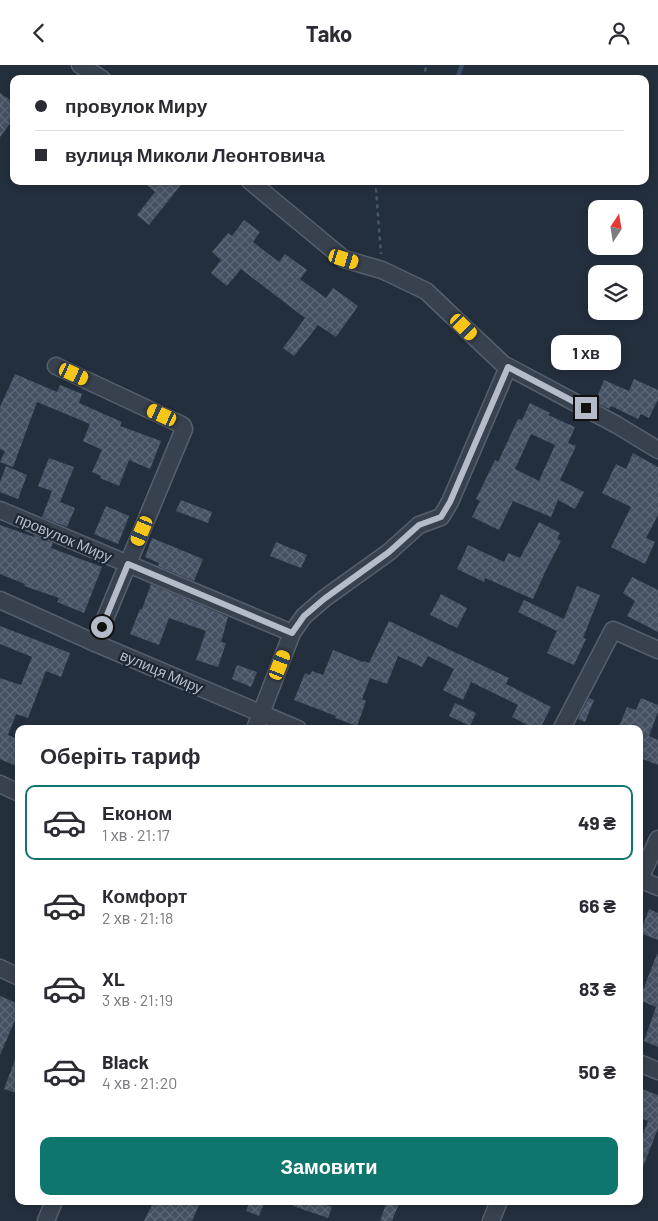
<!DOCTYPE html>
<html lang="uk">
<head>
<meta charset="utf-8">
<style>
  :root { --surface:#fff; --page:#f2f2f3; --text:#2b2b33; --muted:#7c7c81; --line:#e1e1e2; --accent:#0f766e }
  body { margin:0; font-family:Barlow,sans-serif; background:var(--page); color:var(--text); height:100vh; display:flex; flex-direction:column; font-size:19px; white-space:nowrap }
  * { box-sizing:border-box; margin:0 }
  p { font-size:16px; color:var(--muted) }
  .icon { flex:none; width:28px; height:28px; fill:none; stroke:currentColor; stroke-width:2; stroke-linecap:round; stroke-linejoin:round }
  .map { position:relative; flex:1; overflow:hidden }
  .panel { position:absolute; left:15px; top:660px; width:628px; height:480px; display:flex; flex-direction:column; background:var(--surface); border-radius:10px; box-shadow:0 2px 8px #0003 }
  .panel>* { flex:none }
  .hud { position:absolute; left:10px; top:10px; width:639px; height:110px; border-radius:10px; box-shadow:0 2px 8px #0003; display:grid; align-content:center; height:110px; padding:0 25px; background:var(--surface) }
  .needle { width:32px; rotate:12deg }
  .buttons { position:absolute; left:588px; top:135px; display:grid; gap:10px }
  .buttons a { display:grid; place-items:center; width:55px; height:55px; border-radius:10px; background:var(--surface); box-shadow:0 2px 8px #0003; font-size:25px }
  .end { position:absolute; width:22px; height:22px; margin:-11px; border:6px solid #b4bcc9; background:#111; box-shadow:0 0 0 2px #111 }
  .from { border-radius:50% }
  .bubble { position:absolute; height:35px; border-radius:10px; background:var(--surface); box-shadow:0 2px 8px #0003; font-size:16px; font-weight:700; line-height:35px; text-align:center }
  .car { position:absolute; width:15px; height:30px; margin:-15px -8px; border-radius:6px; box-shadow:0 0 4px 1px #0007; background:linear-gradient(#f5c518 24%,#345 0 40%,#f5c518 0 76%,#345 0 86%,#f5c518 0) }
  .hud b { display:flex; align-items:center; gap:18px; height:48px; font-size:19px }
  .hud b+b { border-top:1px solid var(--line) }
  .hud i { width:12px; height:12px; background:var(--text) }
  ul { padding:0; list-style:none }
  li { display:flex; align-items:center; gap:15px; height:75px; margin:0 10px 8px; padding:0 15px; border:2px solid transparent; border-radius:10px }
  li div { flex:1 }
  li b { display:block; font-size:19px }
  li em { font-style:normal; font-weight:700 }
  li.current { border-color:var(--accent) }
  li>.icon { width:45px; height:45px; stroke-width:1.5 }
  h2 { padding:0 25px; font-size:22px; line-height:60px }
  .action { display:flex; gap:10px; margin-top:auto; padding:10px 25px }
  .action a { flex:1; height:58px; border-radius:10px; background:var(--accent); color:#fff; font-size:20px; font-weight:700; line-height:58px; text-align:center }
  header { display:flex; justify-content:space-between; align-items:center; height:65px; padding:0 25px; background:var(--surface); font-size:22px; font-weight:700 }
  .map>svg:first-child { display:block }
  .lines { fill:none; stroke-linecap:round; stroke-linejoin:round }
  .stream { stroke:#394c67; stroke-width:4.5 }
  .building { fill:url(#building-cross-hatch); fill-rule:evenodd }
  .minor-casing { stroke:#565f6c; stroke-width:19 }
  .path { stroke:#44595c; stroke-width:2.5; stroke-dasharray:4 4; stroke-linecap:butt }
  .minor { stroke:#38414e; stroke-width:16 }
  .route { stroke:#b4bcc9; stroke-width:6 }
  .labels { text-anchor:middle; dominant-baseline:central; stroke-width:4.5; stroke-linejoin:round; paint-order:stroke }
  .street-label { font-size:15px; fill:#b4bcc9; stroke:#1d2633 }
</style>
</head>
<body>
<header><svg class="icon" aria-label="back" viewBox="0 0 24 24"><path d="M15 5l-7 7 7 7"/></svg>Tako<svg class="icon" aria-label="person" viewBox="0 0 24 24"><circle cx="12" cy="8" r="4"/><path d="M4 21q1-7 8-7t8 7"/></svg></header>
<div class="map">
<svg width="658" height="1156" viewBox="0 0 658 1156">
  <defs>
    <pattern id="building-cross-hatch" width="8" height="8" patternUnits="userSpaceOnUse" patternTransform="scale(1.25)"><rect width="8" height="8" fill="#455162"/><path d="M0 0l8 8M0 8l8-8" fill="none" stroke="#5d6877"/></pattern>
  </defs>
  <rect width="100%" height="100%" fill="#242f3e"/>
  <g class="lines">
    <polyline class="stream" points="457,14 462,0"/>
  </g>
  <g class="building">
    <polygon points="0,28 14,38 14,53 0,72"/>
    <polygon points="142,116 184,116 149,160 137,150 155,127"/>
    <polygon points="244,155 260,167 253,177 279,197 285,189 307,205 300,214 326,233 333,223 358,241 336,272 318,260 294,291 283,283 305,253 241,204 227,221 211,208 221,195 212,187 228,168 232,171"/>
    <polygon points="15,309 57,327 60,320 82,329 79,338 122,357 120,361 161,376 150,404 129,395 119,421 100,413 101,411 92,407 102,385 83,376 90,359 37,337 13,402 0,397 5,386 0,384 0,342"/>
    <polygon points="634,314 658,325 658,334 649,353 641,349 638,354 611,341 609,344 595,337 604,315 629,326"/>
    <path d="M530 338 550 348 548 350 575 362 568 378 576 381 560 415 584 427 575 444 558 435 551 452 513 436 499 465 472 452 480 436 476 434 495 395 498 397 518 354 522 355ZM531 369 555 380 539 416 515 404Z"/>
    <polygon points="633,388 658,402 658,450 646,473 655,477 645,499 611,482 631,442 602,428 616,399 626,404"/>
    <polygon points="49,393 74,402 60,437 75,443 67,462 42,452 52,426 38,421"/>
    <polygon points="6,401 27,410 18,434 0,427 0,417"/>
    <polygon points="181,435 212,447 208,458 176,446"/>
    <polygon points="106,441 129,451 118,479 94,469"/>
    <polygon points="539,457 560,468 557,474 561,476 546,505 533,534 485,513 484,517 457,504 468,480 504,497 508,488 520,493"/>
    <polygon points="0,460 34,472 34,470 53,478 51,483 102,502 84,548 57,537 59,533 24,521 25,519 0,509"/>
    <polygon points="152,473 203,494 194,516 158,501 159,498 145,492"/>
    <polygon points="276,477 307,490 301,503 270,491"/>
    <polygon points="632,512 658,525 658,567 627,551 635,536 623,528"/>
    <polygon points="151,519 228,552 221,577 226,578 218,602 196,595 206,566 169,553 159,580 130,569 140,544 142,544"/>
    <polygon points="577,521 600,530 583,573 586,574 574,600 547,588 557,566 518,547 524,535 564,554"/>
    <polygon points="441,529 467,543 457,563 430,550"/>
    <polygon points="389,556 509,613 506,619 551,642 540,664 535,664 512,652 518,640 471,617 463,635 443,625 454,604 428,591 422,602 398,591 387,619 370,613 362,634 366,636 357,661 335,653 336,651 294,635 305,608 310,610 312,606 323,610 333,585 363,597 364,596 369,598"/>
    <polygon points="0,561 70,588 61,612 46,606 28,653 16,649 8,670 19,675 19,694 16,701 0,694 0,613 21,620 32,592 0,579"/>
    <polygon points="237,600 257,607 251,622 232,614"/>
    <polygon points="589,633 594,635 585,657 578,654"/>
    <polygon points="641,633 658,640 658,647 649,671 658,675 658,700 640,693 639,694 639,664 618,664 627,642 636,645"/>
    <polygon points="455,638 476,648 470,661 449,651"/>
    <polygon points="649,844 658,848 658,875 640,868"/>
    <polygon points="657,889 658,889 658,982 644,976 656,942 639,935"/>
    <polygon points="0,931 19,939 19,946 0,990"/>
    <polygon points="17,989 19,989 19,1029 4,1024"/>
    <polygon points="639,1023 658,1030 658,1063 640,1110 639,1079 648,1056 639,1052"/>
    <polygon points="154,1136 190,1136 199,1140 192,1156 144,1156"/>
    <polygon points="250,1136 265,1136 259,1151 246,1146"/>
    <polygon points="295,1136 327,1136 326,1140 332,1142 328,1153 293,1141"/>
    <polygon points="387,1136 400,1136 392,1156 380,1156"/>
  </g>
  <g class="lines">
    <defs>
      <g id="minor">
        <polyline points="80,0 102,14"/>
        <polyline points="250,116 344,194 382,205 426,226 503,299 617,360 658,385"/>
        <polyline points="56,301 180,359 183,361 184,364 95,578"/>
        <polyline points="0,445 292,568"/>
        <polyline points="0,535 95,578 298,664"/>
        <polyline points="562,663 613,565 658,585"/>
        <polyline points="255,664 292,568 304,551 325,533 389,487 419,460 441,452 450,437 508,302"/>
        <polyline points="0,719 19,728"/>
        <polyline points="639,814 658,822"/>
        <polyline points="639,816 658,774"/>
        <polyline points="0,903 19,912"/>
        <polyline points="639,998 658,1006"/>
        <polyline points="46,1156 54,1136"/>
        <polyline points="491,1156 499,1136"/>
      </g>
    </defs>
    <use href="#minor" class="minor-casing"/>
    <g class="path">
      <polyline points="422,14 427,0"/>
      <polyline points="379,116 376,124 381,189"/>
    </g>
    <use href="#minor" class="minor"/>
  </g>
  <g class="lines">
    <polyline class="route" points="102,562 128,499 292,568 304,551 324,534 389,487 419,460 441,452 450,437 508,302 586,343"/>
  </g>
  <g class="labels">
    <g class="street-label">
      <text transform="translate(64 472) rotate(23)">провулок Миру</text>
      <text transform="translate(162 606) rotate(23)">вулиця Миру</text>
    </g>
  </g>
</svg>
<div class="buttons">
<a><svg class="needle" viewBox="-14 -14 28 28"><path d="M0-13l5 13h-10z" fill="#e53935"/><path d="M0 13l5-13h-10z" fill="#7c7c81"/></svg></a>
<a><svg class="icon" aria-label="layers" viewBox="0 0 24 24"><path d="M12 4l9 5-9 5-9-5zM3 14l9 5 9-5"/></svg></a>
</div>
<i class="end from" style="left:102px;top:562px"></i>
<i class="end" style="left:586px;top:343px"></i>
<div class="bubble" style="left:551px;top:270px;width:70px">1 хв</div>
<i class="car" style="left:344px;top:194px;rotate:107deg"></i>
<i class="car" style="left:464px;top:262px;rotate:134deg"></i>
<i class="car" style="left:74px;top:309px;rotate:115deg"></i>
<i class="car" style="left:162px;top:350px;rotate:295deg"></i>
<i class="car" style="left:142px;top:466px;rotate:203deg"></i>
<i class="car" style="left:280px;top:600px;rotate:21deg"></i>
<div class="hud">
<b><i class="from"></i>провулок Миру</b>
<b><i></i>вулиця Миколи Леонтовича</b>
</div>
<section class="panel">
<h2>Оберіть тариф</h2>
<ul>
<li class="current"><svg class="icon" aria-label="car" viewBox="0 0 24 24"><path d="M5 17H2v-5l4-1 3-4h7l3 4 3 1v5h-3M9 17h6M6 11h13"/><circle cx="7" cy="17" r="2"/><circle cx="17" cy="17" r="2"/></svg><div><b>Економ</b><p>1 хв · 21:17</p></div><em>49 ₴</em></li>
<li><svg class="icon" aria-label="car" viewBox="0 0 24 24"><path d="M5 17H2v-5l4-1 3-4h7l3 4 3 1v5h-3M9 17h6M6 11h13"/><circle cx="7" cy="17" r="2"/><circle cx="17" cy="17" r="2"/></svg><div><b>Комфорт</b><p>2 хв · 21:18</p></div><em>66 ₴</em></li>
<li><svg class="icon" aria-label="car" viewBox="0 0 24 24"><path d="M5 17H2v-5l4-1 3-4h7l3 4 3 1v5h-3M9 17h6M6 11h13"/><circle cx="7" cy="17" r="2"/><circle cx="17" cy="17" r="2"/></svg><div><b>XL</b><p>3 хв · 21:19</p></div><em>83 ₴</em></li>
<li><svg class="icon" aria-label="car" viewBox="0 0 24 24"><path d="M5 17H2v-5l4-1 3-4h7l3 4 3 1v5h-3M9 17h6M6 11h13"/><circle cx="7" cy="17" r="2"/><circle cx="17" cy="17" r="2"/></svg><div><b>Black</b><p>4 хв · 21:20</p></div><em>50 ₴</em></li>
</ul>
<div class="action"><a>Замовити</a></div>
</section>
</div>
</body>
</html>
